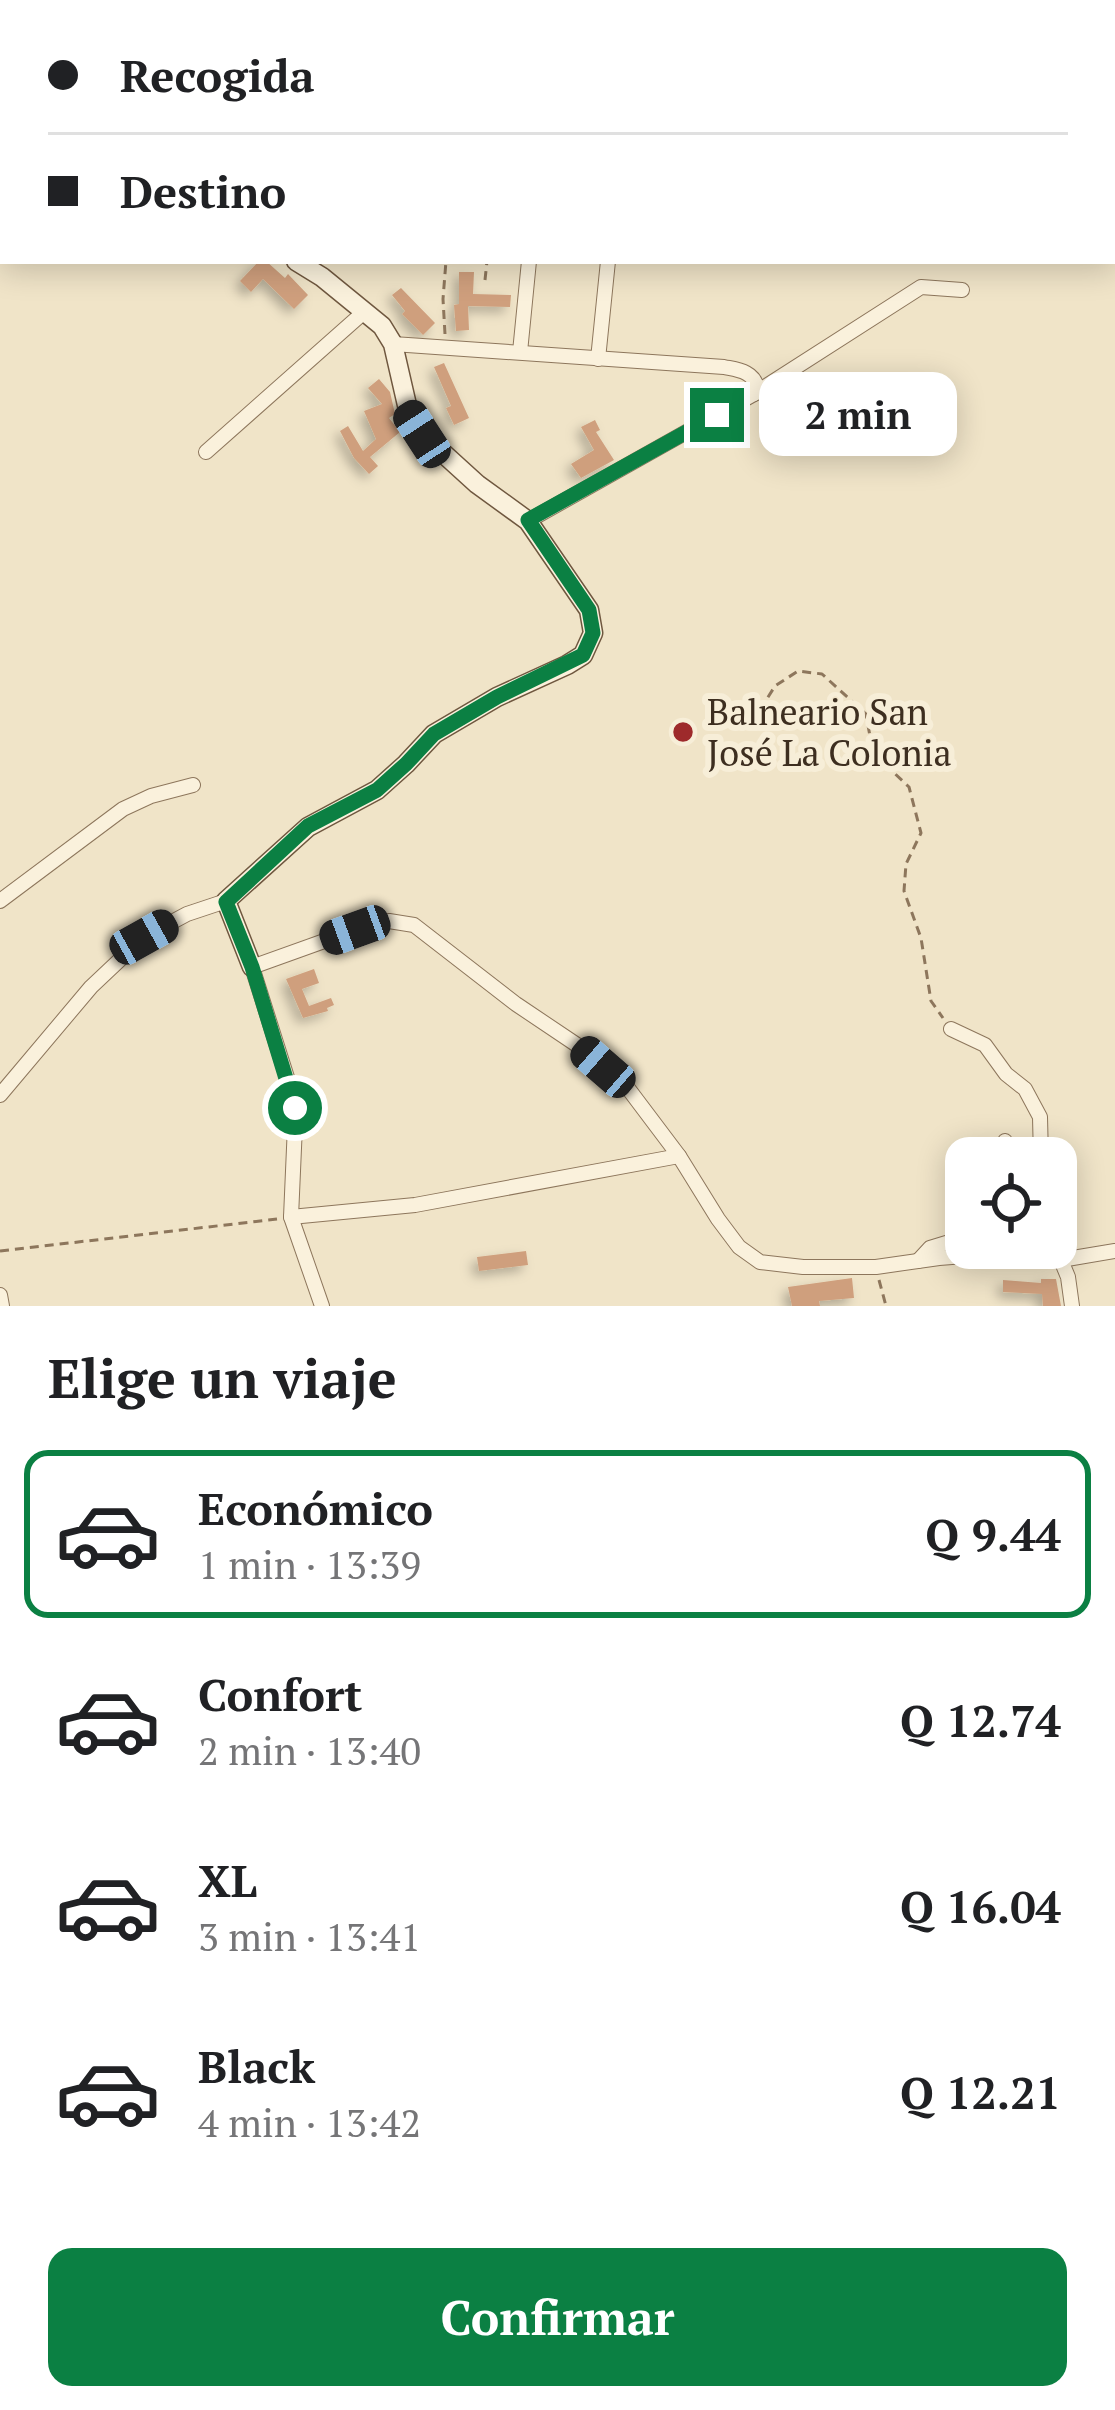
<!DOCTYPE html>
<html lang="es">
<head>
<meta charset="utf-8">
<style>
  :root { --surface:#fff; --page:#f6f6f6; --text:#202124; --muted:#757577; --line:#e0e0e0; --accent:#0b8043 }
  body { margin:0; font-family:"PT Serif",serif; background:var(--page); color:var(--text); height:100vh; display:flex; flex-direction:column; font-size:45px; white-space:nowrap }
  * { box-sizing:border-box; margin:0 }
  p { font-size:39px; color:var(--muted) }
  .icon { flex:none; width:66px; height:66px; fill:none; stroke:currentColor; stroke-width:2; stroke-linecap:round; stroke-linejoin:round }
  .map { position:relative; height:1306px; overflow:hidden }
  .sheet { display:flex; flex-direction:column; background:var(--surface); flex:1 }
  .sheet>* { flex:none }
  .banner { position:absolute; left:0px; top:0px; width:1116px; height:264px; box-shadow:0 6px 30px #0003; display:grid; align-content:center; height:264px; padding:0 48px; background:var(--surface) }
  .fabs { position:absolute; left:945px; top:1137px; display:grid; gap:24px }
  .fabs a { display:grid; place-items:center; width:132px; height:132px; border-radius:24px; background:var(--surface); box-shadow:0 6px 30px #0003; font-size:60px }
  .end { position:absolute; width:54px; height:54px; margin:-27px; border:15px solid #0b8043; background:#fff; box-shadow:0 0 0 6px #fff }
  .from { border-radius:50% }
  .bubble { position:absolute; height:84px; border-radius:24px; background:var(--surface); box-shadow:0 6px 30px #0003; font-size:39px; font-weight:800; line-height:84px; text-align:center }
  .car { position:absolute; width:36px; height:72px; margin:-36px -18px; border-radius:15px; box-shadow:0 0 9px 3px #0007; background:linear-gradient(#222 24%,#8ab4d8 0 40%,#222 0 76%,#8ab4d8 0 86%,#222 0) }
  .banner b { display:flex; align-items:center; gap:42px; height:114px; font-size:45px }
  .banner b+b { border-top:3px solid var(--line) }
  .banner i { width:30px; height:30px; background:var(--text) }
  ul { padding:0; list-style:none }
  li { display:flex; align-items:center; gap:36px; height:168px; margin:0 24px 18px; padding:0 24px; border:6px solid transparent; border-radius:24px }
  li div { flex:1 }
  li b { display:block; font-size:45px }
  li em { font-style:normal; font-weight:800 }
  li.on { border-color:var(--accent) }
  li>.icon { width:108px; height:108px; stroke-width:1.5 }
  h2 { padding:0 48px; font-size:54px; line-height:144px }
  .action { display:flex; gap:24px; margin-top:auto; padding:24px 48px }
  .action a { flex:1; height:138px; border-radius:24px; background:var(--accent); color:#fff; font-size:48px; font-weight:800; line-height:138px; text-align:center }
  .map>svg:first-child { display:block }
  .building { fill:#cf9f7d; filter:url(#shadow) }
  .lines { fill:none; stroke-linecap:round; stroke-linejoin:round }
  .street-casing { stroke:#8d765c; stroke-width:16 }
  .secondary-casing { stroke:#6f573f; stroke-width:21 }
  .path { stroke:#8d765c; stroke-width:3; stroke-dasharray:9 6; stroke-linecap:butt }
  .street { stroke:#faf1dc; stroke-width:14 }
  .secondary { stroke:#faf1dc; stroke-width:18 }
  .route { stroke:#0b8043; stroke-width:15 }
  .poi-dot { fill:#9e2a2b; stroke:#f7eed8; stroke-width:4.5 }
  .labels { text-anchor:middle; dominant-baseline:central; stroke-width:12; stroke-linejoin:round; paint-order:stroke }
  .poi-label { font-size:36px; fill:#3d2e20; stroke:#f7eed8; text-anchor:start }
</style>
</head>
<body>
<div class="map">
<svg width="1115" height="1306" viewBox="0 0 1115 1306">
  <defs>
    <filter id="shadow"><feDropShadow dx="-5.5" dy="5.5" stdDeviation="6" flood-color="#0004"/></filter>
  </defs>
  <rect width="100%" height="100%" fill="#f0e4c8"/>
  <g class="building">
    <polygon points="259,261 266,261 285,278 288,274 308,295 294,309 263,279 251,292 240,281"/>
    <polygon points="459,272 474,272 473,294 511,295 510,307 468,306 469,330 456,331 454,305 459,304"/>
    <polygon points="401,288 435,323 423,335 402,314 405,311 392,295"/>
    <polygon points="444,363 469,418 454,425 446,408 451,406 434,367"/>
    <polygon points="379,379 390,392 395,414 389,418 400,432 370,457 378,466 369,474 354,458 340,431 348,426 363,451 376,439 364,411 382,404 368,388"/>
    <polygon points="595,420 600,430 596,432 614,460 581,478 571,464 594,450 581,427"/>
    <polygon points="314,969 319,983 302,989 309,1006 331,998 334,1005 327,1008 328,1011 303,1018 286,979"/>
    <polygon points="526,1251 528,1265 479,1271 477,1257"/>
    <polygon points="852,1278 854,1298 819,1301 820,1306 792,1306 788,1287"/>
    <polygon points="1041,1279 1056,1279 1061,1306 1043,1306 1042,1294 1003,1292 1003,1280 1041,1283"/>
  </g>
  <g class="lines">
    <defs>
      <g id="street">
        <polyline points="339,3 340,0"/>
        <polyline points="0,49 3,47"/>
        <path d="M393 344 724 367C738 370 753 371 757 387L754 394"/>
        <polyline points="520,352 529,261"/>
        <polyline points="598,359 608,261"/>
        <polyline points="206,452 364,312"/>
        <polyline points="528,521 754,394 921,287 962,290"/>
        <polyline points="0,901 123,809 151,796 193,785"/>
        <polyline points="951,1029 985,1045 1006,1074 1025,1089 1040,1117 1041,1158"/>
        <polyline points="0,1095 91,987 144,937 187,914 226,901"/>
        <polyline points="1004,1158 1005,1141"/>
        <polyline points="291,1217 415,1205 679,1156"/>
        <polyline points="1058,1254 1061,1260 1115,1251"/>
        <polyline points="918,1261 930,1248 966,1237"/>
        <polyline points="0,1295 2,1306"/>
        <polyline points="322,1306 291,1217 295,1125 291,1090 252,967 355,930 389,921 414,925 516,1004 580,1047 627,1087 679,1156 718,1219 739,1247 760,1262 803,1267 876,1267 939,1258 1031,1251 1049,1253 1061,1260 1068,1277 1072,1306"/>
      </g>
      <g id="secondary">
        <polyline points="74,0 75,3"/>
        <polyline points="252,967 226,901 308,827 377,790 406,764 434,734 497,697 567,665 583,655 593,633 589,610 528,521 477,484 422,434 409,414 393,344 382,326 322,277 296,261"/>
      </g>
    </defs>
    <use href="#street" class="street-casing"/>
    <use href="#secondary" class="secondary-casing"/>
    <g class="path">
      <polyline points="485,280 487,261"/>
      <polyline points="445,334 443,299 446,261"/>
      <polyline points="760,710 775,686 798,671 822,674 866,714 873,753 909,787 921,833 906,864 904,891 921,938 931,1001 943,1018"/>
      <polyline points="0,1251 277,1219"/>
      <polyline points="879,1280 886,1306"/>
    </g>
    <use href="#street" class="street"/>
    <use href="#secondary" class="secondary"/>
  </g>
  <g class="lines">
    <polyline class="route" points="295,1108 252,967 226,902 308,826 377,790 406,764 434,734 497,697 583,655 593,633 589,610 528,520 717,415"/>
  </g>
  <circle class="poi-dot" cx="683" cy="732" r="12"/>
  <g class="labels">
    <g class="poi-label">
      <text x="707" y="711">Balneario San<tspan x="707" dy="41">José La Colonia</tspan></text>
    </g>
  </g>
</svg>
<div class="fabs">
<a><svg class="icon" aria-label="locate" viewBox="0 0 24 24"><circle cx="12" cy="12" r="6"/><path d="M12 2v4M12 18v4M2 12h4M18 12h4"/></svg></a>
</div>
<i class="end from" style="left:295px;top:1108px"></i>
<i class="end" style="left:717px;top:415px"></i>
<div class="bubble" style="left:759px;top:372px;width:198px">2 min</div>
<i class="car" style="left:422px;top:434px;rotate:327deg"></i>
<i class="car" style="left:355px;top:930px;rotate:250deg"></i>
<i class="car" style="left:144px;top:937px;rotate:61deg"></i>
<i class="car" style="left:603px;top:1067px;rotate:311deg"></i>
<div class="banner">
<b><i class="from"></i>Recogida</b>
<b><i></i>Destino</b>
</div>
</div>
<section class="sheet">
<h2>Elige un viaje</h2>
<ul>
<li class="on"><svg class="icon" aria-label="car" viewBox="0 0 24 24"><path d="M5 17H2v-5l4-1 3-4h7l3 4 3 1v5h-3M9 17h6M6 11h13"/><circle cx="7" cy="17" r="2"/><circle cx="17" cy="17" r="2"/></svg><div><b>Económico</b><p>1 min · 13:39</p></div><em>Q 9.44</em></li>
<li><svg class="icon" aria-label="car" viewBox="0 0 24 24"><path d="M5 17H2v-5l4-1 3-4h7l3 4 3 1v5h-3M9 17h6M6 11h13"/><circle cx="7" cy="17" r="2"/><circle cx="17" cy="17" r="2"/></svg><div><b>Confort</b><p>2 min · 13:40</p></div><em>Q 12.74</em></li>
<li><svg class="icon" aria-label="car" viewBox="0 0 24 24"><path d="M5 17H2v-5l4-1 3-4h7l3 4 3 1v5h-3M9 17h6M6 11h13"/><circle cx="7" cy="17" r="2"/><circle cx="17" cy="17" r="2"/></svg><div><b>XL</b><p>3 min · 13:41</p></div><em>Q 16.04</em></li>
<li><svg class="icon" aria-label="car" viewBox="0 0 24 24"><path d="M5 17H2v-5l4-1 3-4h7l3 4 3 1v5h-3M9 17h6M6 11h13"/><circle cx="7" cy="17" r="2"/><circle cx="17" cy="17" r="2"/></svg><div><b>Black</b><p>4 min · 13:42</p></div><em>Q 12.21</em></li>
</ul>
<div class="action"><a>Confirmar</a></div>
</section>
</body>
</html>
